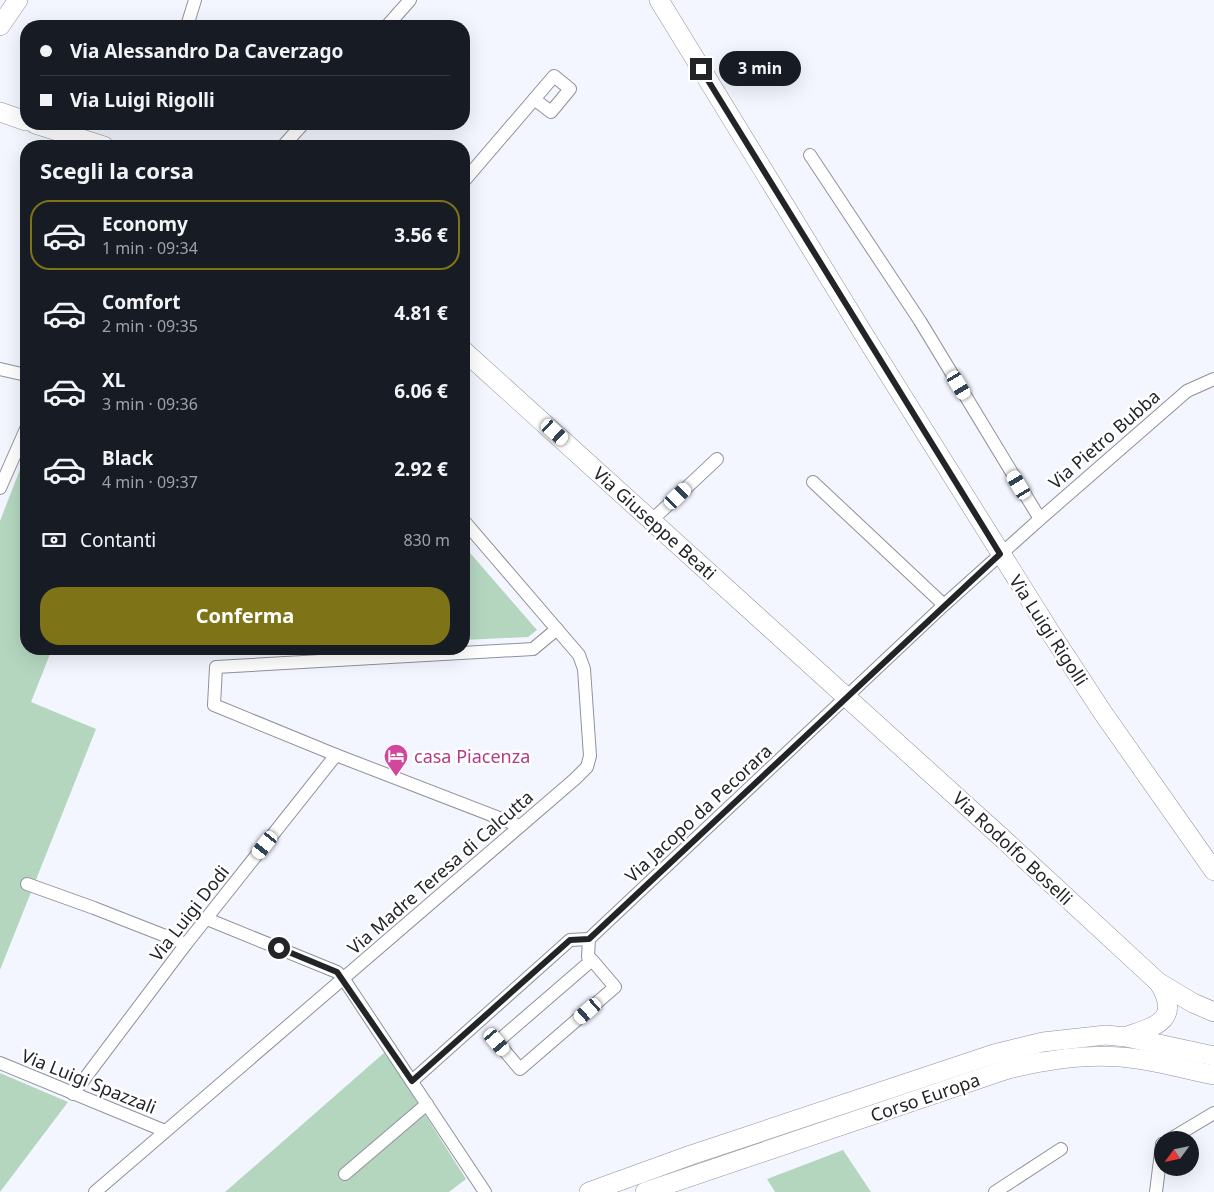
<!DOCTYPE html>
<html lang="it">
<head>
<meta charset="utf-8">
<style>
  :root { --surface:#171b24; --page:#242831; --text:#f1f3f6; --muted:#9ea1a6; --line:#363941; --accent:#7e7417 }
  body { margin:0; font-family:"Noto Sans",sans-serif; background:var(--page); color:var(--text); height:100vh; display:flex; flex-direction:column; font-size:19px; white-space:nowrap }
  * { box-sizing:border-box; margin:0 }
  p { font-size:16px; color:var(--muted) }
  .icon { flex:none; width:28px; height:28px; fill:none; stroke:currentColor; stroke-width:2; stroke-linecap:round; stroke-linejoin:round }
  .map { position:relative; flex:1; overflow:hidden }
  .details { position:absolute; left:20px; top:140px; width:450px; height:515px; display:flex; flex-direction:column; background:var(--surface); border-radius:20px; box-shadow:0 5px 20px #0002 }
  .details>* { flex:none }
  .guide { position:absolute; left:20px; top:20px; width:450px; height:110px; border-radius:20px; box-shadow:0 5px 20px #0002; display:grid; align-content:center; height:110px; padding:0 20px; background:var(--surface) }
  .needle { width:32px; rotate:237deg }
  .buttons { position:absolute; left:1154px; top:1131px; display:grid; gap:10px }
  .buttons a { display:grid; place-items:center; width:45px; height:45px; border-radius:50%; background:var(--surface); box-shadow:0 5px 20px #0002; font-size:25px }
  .end { position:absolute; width:22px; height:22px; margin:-11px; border:6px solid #232428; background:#fff; box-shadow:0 0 0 2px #fff }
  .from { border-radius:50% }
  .bubble { position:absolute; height:35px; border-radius:18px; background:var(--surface); box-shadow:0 5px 20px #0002; font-size:16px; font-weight:700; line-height:35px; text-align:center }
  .car { position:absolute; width:15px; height:30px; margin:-15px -8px; border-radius:6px; box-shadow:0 0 4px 1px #0007; background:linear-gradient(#fff 24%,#345 0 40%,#fff 0 76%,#345 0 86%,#fff 0) }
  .guide b { display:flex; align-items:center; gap:18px; height:48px; font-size:19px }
  .guide b+b { border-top:1px solid var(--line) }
  .guide i { width:12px; height:12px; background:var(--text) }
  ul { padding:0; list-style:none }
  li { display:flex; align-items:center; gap:15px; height:70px; margin:0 10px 8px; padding:0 10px; border:2px solid transparent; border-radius:20px }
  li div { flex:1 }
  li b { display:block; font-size:19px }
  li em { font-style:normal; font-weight:700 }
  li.active { border-color:var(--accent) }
  li>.icon { width:45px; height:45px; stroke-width:1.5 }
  h2 { padding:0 20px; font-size:22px; line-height:60px }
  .pay { display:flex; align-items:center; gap:12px; height:55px; padding:0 20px; font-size:19px }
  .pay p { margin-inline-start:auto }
  .primary-button { display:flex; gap:10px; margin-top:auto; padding:10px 20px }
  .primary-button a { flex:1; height:58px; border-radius:20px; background:var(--accent); color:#fff; font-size:20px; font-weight:700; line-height:58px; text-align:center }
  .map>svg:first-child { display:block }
  .green { fill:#b4d6bf }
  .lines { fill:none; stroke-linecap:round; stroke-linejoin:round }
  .street-casing { stroke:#8f919b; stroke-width:14 }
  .secondary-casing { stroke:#8f919b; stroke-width:20 }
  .street { stroke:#fff; stroke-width:12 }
  .secondary { stroke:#fff; stroke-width:19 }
  .route { stroke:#232428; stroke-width:6 }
  .labels { text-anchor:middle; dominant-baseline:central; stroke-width:5; stroke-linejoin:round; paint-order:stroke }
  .street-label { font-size:18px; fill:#232428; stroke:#fff }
  .hotel-label { font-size:18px; fill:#b23c85; stroke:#fff; text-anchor:start }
</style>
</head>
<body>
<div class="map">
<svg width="1214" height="1192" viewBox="0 0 1214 1192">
  <rect width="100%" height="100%" fill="#f4f6ff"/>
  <g class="green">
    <polygon points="26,454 26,649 52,649 31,702 96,729 0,970 0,521"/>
    <polygon points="464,546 537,630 528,637 464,640"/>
    <polygon points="385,1052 466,1179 449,1192 225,1192"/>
    <polygon points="0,1073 68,1102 0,1192"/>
    <polygon points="843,1150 871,1192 775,1192 767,1179"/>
  </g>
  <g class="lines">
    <defs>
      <g id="street">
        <polyline points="187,26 195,0"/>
        <polyline points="387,26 410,0"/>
        <polyline points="283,146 303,124"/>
        <polyline points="810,155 920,321 1040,519"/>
        <polyline points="464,181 554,76 570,89 551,112 534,99"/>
        <polyline points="0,369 26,375"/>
        <polyline points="813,482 944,605"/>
        <polyline points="0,488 26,429"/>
        <polyline points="652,520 717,459"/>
        <polyline points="520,826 336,755 214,705 216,667 533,649 557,629"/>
        <polyline points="27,884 94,908 186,944"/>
        <polyline points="207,919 337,972 343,978 485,1192"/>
        <polyline points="592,960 497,1042 520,1069 615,987 592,960 588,957 589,939 944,605 1040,519 1187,391 1214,379"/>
        <polyline points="0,1063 165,1131"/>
        <polyline points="412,1081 570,940 589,939"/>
        <polyline points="73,1094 186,944 336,755"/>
        <polyline points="1169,1140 1214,1113"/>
        <polyline points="345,1174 427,1104"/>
        <polyline points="95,1192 575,779 587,767 590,756 584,669 579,655 464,521"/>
        <polyline points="995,1192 1061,1149"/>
        <polyline points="1156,1192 1162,1144"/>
      </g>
      <g id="secondary">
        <polyline points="659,0 866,338 1052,635 1103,713 1214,871"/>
        <polyline points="0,26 18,0"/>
        <polyline points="0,112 26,121"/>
        <polyline points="35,124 104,146"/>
        <polyline points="464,351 1001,837 1158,982 1193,1003 1214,1012"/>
        <path d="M1127 1036C1158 1026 1181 1019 1159 983"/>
        <polyline points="589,1192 691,1155 994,1054 1043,1042 1106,1035 1126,1037 1214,1056"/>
        <path d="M645 1192 1005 1070C1048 1059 1094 1052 1138 1059 1164 1063 1189 1070 1214 1075"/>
      </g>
    </defs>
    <use href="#street" class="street-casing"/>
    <use href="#secondary" class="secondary-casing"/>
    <use href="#street" class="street"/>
    <use href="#secondary" class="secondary"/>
  </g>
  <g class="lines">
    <polyline class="route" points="279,948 337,972 412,1081 570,940 589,939 1000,554 701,69"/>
  </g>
  <defs>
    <symbol id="hotel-pin" viewBox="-11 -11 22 30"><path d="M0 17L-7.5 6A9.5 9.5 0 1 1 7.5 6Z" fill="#d1479c" stroke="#fff"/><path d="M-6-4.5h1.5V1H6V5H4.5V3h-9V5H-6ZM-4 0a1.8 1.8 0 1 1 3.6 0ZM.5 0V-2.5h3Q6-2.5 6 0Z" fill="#fff"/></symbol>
  </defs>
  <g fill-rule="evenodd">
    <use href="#hotel-pin" x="382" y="742" width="28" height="38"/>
  </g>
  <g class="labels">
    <g class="street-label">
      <text transform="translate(1104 439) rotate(-41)">Via Pietro Bubba</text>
      <text transform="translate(655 523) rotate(42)">Via Giuseppe Beati</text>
      <text transform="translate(1049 630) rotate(57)">Via Luigi Rigolli</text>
      <text transform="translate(698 813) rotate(-43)">Via Jacopo da Pecorara</text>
      <text transform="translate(1013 848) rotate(43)">Via Rodolfo Boselli</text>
      <text transform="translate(440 872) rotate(-41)">Via Madre Teresa di Calcutta</text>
      <text transform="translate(189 913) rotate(-52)">Via Luigi Dodi</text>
      <text transform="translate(89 1081) rotate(22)">Via Luigi Spazzali</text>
      <text transform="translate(925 1097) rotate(-19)">Corso Europa</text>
    </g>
    <g class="hotel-label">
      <text x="414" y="756">casa Piacenza</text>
    </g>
  </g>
</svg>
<div class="buttons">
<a><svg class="needle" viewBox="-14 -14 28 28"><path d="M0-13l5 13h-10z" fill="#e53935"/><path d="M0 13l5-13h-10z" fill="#9ea1a6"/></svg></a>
</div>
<i class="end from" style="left:279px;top:948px"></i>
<i class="end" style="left:701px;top:69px"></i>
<div class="bubble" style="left:719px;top:51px;width:82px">3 min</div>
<i class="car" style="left:959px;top:385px;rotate:149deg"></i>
<i class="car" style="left:555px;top:432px;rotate:132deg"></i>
<i class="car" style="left:1019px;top:485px;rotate:329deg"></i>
<i class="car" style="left:678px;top:496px;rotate:46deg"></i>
<i class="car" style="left:265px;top:845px;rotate:218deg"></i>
<i class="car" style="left:588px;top:1011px;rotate:229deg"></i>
<i class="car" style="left:497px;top:1042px;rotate:140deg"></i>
<div class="guide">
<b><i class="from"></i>Via Alessandro Da Caverzago</b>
<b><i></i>Via Luigi Rigolli</b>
</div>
<section class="details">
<h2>Scegli la corsa</h2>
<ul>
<li class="active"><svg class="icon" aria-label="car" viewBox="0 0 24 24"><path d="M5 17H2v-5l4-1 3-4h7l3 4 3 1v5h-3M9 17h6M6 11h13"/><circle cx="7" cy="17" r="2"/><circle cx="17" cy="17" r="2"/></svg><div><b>Economy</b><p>1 min · 09:34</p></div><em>3.56 €</em></li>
<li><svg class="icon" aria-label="car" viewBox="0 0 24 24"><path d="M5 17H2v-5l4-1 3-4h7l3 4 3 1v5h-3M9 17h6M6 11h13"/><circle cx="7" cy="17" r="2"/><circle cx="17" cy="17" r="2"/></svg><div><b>Comfort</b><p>2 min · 09:35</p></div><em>4.81 €</em></li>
<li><svg class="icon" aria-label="car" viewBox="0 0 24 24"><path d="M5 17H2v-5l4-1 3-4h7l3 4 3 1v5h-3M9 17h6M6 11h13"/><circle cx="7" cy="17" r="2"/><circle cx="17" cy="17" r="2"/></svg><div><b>XL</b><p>3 min · 09:36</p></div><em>6.06 €</em></li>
<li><svg class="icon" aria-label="car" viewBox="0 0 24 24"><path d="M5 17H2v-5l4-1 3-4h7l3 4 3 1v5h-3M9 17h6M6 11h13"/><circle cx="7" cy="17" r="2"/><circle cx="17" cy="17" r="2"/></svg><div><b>Black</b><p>4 min · 09:37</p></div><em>2.92 €</em></li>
</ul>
<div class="pay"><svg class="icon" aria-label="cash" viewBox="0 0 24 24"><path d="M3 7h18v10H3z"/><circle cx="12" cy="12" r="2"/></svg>Contanti<p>830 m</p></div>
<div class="primary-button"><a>Conferma</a></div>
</section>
</div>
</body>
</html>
